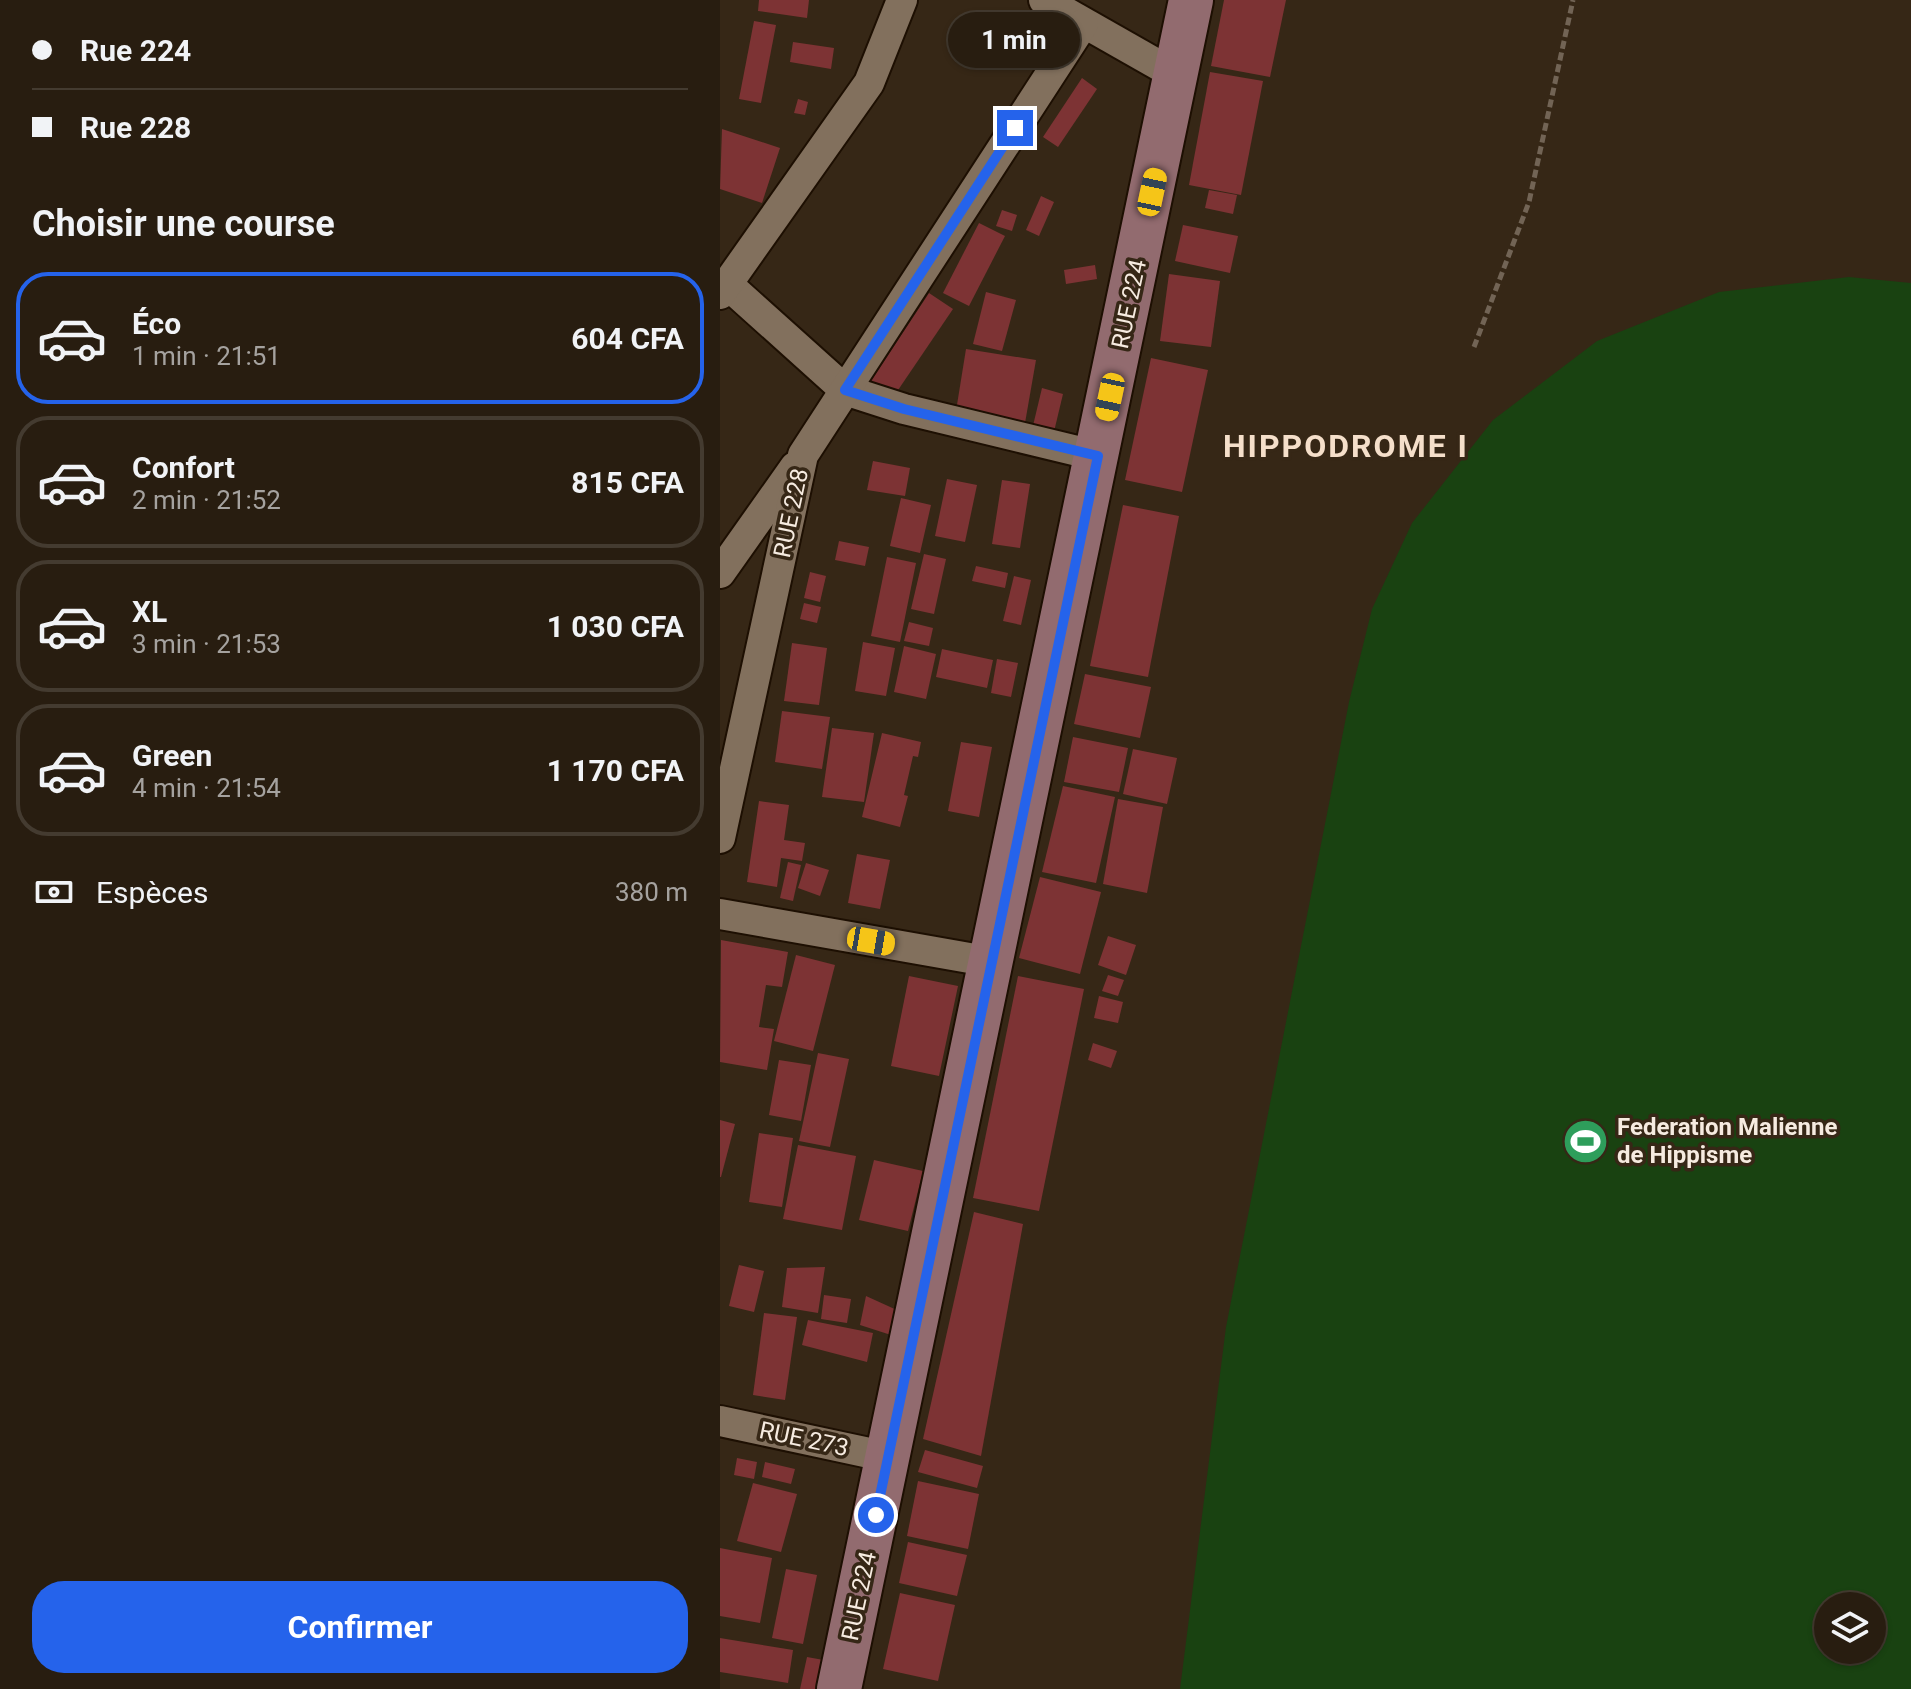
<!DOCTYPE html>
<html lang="fr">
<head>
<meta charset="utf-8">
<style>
  :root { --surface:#281d10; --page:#302619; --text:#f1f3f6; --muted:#a5a29f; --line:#443b30; --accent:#2563eb }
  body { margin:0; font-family:Roboto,sans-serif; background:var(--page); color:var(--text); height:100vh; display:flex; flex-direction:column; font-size:30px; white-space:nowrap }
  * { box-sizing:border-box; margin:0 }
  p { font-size:26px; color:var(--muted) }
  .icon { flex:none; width:44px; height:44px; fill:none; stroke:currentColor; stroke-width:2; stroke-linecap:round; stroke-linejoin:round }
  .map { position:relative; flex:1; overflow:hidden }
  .sheet { display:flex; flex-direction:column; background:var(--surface); width:720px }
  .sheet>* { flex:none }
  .banner { display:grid; align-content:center; height:176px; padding:0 32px; background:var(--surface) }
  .fabs { position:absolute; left:1094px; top:1592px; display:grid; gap:16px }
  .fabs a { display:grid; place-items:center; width:72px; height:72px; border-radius:50%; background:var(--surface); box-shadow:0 2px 6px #0004,0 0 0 2px var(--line); font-size:40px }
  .end { position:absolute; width:36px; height:36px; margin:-18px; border:10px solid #2563eb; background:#fff; box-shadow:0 0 0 4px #fff }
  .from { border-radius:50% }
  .bubble { position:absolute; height:56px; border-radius:28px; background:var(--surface); box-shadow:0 2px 6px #0004,0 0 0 2px var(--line); font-size:26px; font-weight:700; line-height:56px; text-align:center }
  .car { position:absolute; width:24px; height:48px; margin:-24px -12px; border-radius:10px; box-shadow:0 0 6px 2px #0007; background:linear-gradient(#f5c518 24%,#345 0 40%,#f5c518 0 76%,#345 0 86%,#f5c518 0) }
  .banner b { display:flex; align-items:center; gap:28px; height:76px; font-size:30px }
  .banner b+b { border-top:2px solid var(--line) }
  .banner i { width:20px; height:20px; background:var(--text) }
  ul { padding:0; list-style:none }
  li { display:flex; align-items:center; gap:24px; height:132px; margin:0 16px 12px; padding:0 16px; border:4px solid var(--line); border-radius:32px }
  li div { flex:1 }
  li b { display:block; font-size:30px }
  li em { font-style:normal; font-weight:700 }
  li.selected { border-color:var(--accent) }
  li>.icon { width:72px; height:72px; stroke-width:1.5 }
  h2 { padding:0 32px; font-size:36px; line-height:96px }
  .pay { display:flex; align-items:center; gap:20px; height:88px; padding:0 32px; font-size:30px }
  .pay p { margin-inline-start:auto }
  .primary-button { display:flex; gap:16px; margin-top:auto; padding:16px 32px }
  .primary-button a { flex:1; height:92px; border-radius:32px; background:var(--accent); color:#fff; font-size:32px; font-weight:700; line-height:92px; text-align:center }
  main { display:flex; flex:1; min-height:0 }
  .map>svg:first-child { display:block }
  .green { fill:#194211; fill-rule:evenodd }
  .building { fill:#7d3334 }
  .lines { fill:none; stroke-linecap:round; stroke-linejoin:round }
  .street-casing { stroke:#1d0f02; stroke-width:34 }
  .secondary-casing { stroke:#1d0f02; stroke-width:48 }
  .path { stroke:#726455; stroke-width:5; stroke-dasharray:8 4; stroke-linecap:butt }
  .street { stroke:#82705d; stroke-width:30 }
  .secondary { stroke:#926b6f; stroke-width:44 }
  .route { stroke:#2563eb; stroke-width:10 }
  .labels { text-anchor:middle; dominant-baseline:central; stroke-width:7; stroke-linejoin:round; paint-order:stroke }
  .street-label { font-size:24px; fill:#f6ebe0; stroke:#362716 }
  .poi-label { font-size:24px; font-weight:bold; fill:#f6ebe0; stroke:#362716; text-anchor:start }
  .district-label { font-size:32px; font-weight:bold; letter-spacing:2px; fill:#f5dfca; stroke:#362716 }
</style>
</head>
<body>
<main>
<section class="sheet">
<div class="banner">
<b><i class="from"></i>Rue 224</b>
<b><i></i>Rue 228</b>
</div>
<h2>Choisir une course</h2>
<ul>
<li class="selected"><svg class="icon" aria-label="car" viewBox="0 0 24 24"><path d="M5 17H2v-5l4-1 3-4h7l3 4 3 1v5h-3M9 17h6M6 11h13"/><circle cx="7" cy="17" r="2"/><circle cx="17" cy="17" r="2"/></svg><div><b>Éco</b><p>1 min · 21:51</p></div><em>604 CFA</em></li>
<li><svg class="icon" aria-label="car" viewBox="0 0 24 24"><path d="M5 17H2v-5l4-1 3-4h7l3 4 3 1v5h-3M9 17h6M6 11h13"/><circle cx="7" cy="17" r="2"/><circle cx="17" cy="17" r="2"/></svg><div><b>Confort</b><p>2 min · 21:52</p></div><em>815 CFA</em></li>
<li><svg class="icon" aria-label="car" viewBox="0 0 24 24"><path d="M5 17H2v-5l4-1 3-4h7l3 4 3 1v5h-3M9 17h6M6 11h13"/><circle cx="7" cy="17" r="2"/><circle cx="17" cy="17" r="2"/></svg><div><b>XL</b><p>3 min · 21:53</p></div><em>1 030 CFA</em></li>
<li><svg class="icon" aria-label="car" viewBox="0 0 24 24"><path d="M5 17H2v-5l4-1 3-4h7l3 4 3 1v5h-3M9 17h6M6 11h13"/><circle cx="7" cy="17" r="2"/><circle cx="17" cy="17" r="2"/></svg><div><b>Green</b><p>4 min · 21:54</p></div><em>1 170 CFA</em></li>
</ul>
<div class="pay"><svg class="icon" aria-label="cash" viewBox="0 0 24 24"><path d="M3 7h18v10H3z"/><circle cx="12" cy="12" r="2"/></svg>Espèces<p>380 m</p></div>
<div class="primary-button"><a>Confirmer</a></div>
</section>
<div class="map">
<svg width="1191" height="1689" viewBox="0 0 1191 1689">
  <rect width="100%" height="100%" fill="#362716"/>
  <path class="green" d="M1129 277 1191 283V1689H460L506 1327 629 702 652 609 692 523 773 420 877 341 999 292ZM1108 1606H1152V1650H1108Z"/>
  <g class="building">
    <polygon points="39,0 89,0 87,18 38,11"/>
    <polygon points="504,0 566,0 550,77 491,66"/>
    <polygon points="34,21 56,25 41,103 19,99"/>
    <polygon points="73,42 114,48 111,69 70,62"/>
    <polygon points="490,72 543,81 521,195 469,185"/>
    <polygon points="362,78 377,89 338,147 323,137"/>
    <polygon points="78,99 88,102 85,115 74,113"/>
    <polygon points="2,129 60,148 42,203 0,189"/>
    <polygon points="489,190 517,195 513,214 485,208"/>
    <polygon points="321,196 334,202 319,236 306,230"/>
    <polygon points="282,210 297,215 292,231 276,226"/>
    <polygon points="259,223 285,236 249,306 223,293"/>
    <polygon points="463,225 518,236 510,273 455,261"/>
    <polygon points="375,265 377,279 346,284 344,270"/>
    <polygon points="449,274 500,281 491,347 440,341"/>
    <polygon points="266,292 296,300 282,351 253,344"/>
    <polygon points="209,293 233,309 174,396 151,381"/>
    <polygon points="246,349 316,360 305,423 236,411"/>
    <polygon points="431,358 488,370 462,492 405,480"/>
    <polygon points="322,388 343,394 332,440 311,434"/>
    <polygon points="153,461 190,468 185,496 147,490"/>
    <polygon points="227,479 257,485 245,542 215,536"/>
    <polygon points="282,480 310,484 300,548 272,544"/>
    <polygon points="181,498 211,505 200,553 170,546"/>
    <polygon points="403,505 459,516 428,677 370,666"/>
    <polygon points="119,541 149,547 145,566 115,560"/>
    <polygon points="204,554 226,559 214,614 191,609"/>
    <polygon points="167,557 196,563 180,642 151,636"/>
    <polygon points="256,566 288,573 285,588 252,581"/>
    <polygon points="90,572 106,576 100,602 84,598"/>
    <polygon points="294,576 311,580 301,625 283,621"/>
    <polygon points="84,603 101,607 97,623 80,619"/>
    <polygon points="189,622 213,628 209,646 184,641"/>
    <polygon points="143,642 175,648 166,696 135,691"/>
    <polygon points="72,643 107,648 99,705 64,701"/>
    <polygon points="184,646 216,654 206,699 174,692"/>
    <polygon points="222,649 273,660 267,688 216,677"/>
    <polygon points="277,659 298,663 291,697 271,693"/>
    <polygon points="365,674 431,687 420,738 354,724"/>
    <polygon points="62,711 110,717 102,769 55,762"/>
    <polygon points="112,728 154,733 144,802 102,797"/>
    <polygon points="162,733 201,742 198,757 193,756 184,795 188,796 180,827 142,817"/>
    <polygon points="353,737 408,748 399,792 344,782"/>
    <polygon points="241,742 272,747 259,817 228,811"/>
    <polygon points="413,749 457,758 447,804 403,794"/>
    <polygon points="343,786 395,797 376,883 322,872"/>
    <polygon points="398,799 443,807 427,893 383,884"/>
    <polygon points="39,801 69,805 64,840 85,843 82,861 61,858 57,887 27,882"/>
    <polygon points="137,854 170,860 160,909 128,903"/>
    <polygon points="68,862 81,865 73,901 60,898"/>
    <polygon points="86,863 109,870 100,896 78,888"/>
    <polygon points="320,877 381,892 360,974 299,958"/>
    <polygon points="388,936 416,945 406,975 378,965"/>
    <polygon points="1,940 68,952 62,987 46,985 39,1027 54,1029 47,1070 0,1062"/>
    <polygon points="76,955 115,965 93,1051 54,1041"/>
    <polygon points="388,975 404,980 398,996 382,991"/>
    <polygon points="189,976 238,986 219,1076 171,1066"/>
    <polygon points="298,976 364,989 319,1211 253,1198"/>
    <polygon points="379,996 403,1002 398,1023 374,1018"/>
    <polygon points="373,1043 397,1051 391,1068 368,1060"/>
    <polygon points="98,1053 129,1059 110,1147 79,1141"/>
    <polygon points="59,1060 91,1065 81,1121 49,1115"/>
    <polygon points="0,1120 15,1124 1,1177 0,1177"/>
    <polygon points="39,1133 73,1138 62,1207 29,1202"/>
    <polygon points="78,1145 136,1156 122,1230 63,1219"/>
    <polygon points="154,1160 203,1171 188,1231 139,1220"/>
    <polygon points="254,1212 303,1224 261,1456 203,1439"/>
    <polygon points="19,1265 44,1271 34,1312 9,1306"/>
    <polygon points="105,1267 98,1313 62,1307 67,1268"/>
    <polygon points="104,1295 131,1299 127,1323 101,1319"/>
    <polygon points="146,1296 179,1311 171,1335 140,1325"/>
    <polygon points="44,1313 77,1317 65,1400 33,1395"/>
    <polygon points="88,1320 153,1333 147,1362 82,1345"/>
    <polygon points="205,1450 263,1466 257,1488 198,1472"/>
    <polygon points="17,1458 37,1462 34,1479 14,1475"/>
    <polygon points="45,1462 75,1469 71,1484 42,1477"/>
    <polygon points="198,1481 259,1494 248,1549 187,1536"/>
    <polygon points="33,1483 77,1494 61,1552 17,1541"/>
    <polygon points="188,1542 247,1555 237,1596 179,1583"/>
    <polygon points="0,1548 52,1558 40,1623 0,1616"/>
    <polygon points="66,1569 97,1575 83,1644 52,1638"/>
    <polygon points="180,1593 235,1605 218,1681 163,1669"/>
    <polygon points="0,1638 73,1650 68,1683 0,1672"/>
    <polygon points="87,1657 109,1661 103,1689 80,1689"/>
  </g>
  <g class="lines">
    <defs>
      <g id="street">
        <polyline points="324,0 456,75"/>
        <polyline points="7,284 125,390 184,409 378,456"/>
        <polyline points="0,294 149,83 182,0"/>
        <polyline points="0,573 75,467"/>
        <polyline points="0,838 83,455 363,24"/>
        <polyline points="0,914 272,962"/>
        <polyline points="0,1421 168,1457"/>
      </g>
      <polyline id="secondary" points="119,1689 471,0"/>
    </defs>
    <use href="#street" class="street-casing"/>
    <use href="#secondary" class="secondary-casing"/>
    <polyline class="path" points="754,347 809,202 853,0"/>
    <use href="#street" class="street"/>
    <use href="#secondary" class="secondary"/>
  </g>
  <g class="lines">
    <polyline class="route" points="156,1515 378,456 184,409 125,390 295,128"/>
  </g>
  <defs>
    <symbol id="stadium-disc" viewBox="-11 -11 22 22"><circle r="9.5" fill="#2e9e5b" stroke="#362716"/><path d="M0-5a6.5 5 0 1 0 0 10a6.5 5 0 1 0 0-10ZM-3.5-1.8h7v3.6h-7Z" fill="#fff"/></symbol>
  </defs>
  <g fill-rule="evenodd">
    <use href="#stadium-disc" x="840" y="1116" width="51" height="51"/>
  </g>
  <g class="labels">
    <g class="street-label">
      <text transform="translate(409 304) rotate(-78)">RUE 224</text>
      <text transform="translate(71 513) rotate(-78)">RUE 228</text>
      <text transform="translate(84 1439) rotate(12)">RUE 273</text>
      <text transform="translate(139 1596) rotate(-78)">RUE 224</text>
    </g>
    <g class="poi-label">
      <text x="897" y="1127">Federation Malienne<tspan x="897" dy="28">de Hippisme</tspan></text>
    </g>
    <g class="district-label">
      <text x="626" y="446">HIPPODROME I</text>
    </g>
  </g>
</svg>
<div class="fabs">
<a><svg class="icon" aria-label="layers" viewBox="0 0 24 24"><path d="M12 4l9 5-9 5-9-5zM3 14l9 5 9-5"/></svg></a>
</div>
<i class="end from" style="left:156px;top:1515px"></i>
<i class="end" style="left:295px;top:128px"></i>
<div class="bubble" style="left:228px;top:12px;width:132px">1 min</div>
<i class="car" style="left:432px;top:192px;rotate:12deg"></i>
<i class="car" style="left:390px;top:397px;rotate:192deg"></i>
<i class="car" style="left:151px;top:941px;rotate:100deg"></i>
</div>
</main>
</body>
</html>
